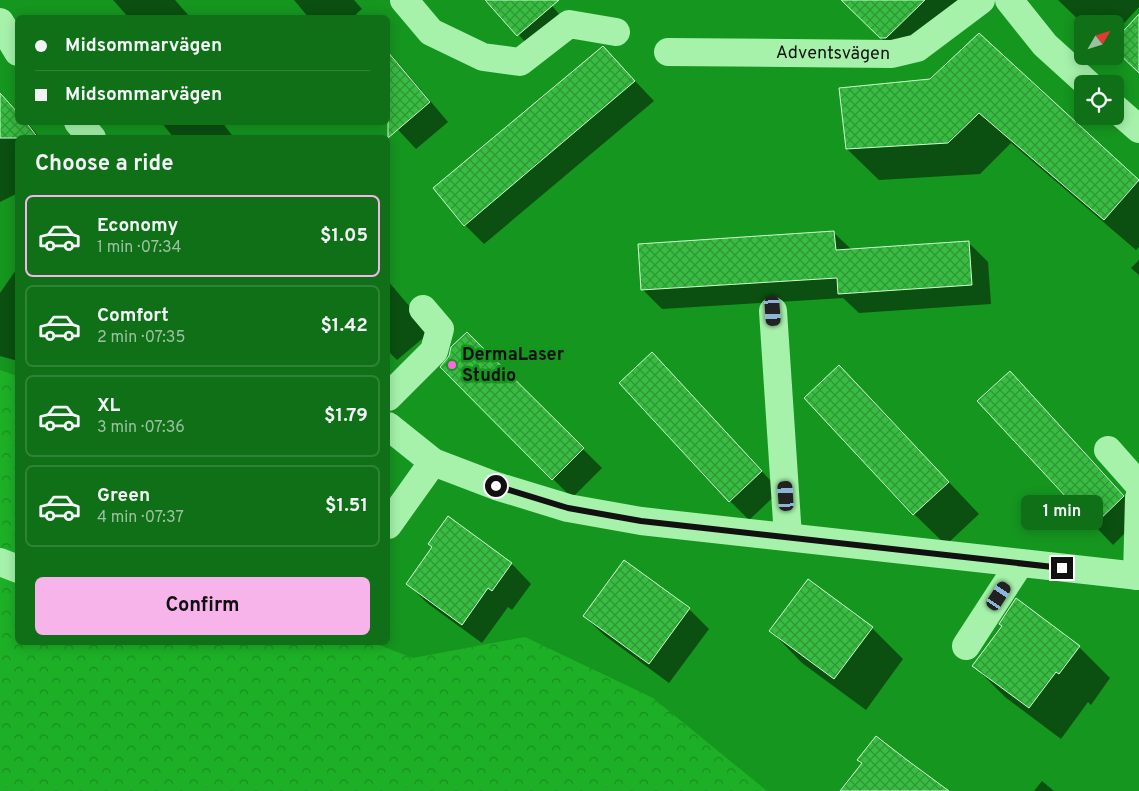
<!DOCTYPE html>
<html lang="en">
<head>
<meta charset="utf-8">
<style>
  :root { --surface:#107017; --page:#197520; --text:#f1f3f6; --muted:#9cc1a1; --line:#308236; --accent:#f7b4eb }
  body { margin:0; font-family:Overpass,sans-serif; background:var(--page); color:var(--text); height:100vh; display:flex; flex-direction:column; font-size:19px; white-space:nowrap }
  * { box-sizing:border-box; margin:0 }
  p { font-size:16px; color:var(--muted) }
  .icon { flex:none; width:28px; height:28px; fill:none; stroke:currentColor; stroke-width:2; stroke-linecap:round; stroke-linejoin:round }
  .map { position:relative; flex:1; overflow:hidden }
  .details { position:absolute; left:15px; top:135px; width:375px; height:510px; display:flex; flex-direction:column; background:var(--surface); border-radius:8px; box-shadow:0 2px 12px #0003 }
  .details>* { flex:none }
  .guide { position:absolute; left:15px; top:15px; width:375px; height:110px; border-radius:8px; box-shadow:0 2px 12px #0003; display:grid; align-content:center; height:110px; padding:0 20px; background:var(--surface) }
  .needle { width:32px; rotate:51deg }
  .buttons { position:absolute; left:1074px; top:15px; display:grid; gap:10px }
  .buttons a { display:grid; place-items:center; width:50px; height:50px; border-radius:8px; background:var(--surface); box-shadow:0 2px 12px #0003; font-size:25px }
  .end { position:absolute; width:22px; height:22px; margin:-11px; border:6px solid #111; background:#fff; box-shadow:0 0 0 2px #fff }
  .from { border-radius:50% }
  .bubble { position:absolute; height:35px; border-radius:8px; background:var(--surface); box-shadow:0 2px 12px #0003; font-size:16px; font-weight:700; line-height:35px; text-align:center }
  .car { position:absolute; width:15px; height:30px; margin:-15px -8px; border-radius:6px; box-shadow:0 0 4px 1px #0007; background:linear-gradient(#222 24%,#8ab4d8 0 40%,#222 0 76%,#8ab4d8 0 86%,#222 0) }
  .guide b { display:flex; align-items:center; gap:18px; height:48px; font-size:19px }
  .guide b+b { border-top:1px solid var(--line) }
  .guide i { width:12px; height:12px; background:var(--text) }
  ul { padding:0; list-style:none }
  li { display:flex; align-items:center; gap:15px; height:82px; margin:0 10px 8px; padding:0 10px; border:2px solid var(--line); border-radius:8px }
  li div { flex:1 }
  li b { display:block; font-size:19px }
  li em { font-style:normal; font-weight:700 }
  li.selected { border-color:var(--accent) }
  li>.icon { width:45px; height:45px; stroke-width:1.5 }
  h2 { padding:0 20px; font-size:22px; line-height:60px }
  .cta { display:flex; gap:10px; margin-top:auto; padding:10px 20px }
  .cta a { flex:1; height:58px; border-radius:8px; background:var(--accent); color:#111; font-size:20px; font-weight:700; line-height:58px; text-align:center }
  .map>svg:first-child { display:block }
  .forest { fill:url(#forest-crowns) }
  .shadow { fill:#0007 }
  .building { fill:url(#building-cross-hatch); stroke:#cefcd0 }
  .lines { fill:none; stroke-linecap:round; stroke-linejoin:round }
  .minor { stroke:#a6f2ab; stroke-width:28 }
  .route { stroke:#111; stroke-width:6 }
  .poi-dot { fill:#ff67de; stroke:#15961f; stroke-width:2 }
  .labels { text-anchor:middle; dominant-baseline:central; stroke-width:5; stroke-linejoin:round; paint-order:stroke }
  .street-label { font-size:18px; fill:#111; stroke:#15961f }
  .poi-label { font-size:18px; font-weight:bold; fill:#111; stroke:#15961f; text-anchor:start }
</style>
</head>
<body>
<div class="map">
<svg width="1139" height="791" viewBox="0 0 1139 791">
  <defs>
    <pattern id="forest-crowns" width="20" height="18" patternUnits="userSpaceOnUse" patternTransform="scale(1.25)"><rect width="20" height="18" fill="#1db026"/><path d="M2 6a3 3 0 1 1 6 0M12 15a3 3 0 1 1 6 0" fill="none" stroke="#188e1f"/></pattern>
    <pattern id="building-cross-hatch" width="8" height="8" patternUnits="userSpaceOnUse" patternTransform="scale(1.25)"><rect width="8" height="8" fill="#39bc42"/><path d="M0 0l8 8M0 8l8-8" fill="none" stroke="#2f9736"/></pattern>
  </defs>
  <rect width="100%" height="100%" fill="#15961f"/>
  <polygon class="forest" points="0,370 17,376 18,642 371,642 413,658 525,637 653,698 767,791 0,791"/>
  <g class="shadow">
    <polygon points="113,0 175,0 189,16 129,18"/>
    <polygon points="294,0 354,0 362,9 356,14 359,18 309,18"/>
    <polygon points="487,0 547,0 570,27 537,55"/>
    <polygon points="843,0 974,0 905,62"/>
    <polygon points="1058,0 1139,0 1139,7 1115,33 1115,24 1083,24"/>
    <polygon points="979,35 1139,182 1139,247 1136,250 1011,143 980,174 879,180 847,149 931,81"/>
    <polygon points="603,47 654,101 484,244 465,225"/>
    <polygon points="388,51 448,122 416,149 388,119"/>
    <polygon points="2,97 18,112 18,122 27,122 40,138 18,138 18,193 0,202 0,98"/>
    <polygon points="161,122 222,122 234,138 174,138"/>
    <polygon points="834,233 852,250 969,243 988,262 991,304 859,313 843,298 662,309 643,290"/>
    <polygon points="1139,260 1139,275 1131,268"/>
    <polygon points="18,267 18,361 0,356 0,293"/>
    <polygon points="388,281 427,327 428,334 397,360 388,351"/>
    <polygon points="467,334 602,468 572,498 441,367"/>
    <polygon points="839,366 979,514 946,545 914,514"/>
    <polygon points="671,373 780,491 749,520 730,501"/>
    <polygon points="1029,392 1139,512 1139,519 1113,545 1094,525"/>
    <polygon points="449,518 512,564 531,584 512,610 508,607 482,643 427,603 407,583 433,548"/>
    <polygon points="689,609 709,629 669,683 604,635 584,616"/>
    <polygon points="872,628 903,659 866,710 802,663 771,631"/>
    <polygon points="1079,647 1110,678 1091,705 1088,702 1061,739 1005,697 974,666"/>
    <polygon points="1042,781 1054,791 1034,791"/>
  </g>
  <g class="building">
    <polygon points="485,0 559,0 517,36"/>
    <polygon points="841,0 925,0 886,38 880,38"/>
    <polygon points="1139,14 1139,73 1115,50 1115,40"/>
    <polygon points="979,33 1139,180 1104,220 979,113 948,143 846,149 839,88 930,79"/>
    <polygon points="603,46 635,81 464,226 433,188"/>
    <polygon points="388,52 430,102 388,138"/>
    <polygon points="0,93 18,113 18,122 26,122 38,138 0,138"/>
    <polygon points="834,231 836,250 969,241 972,285 838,294 837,278 641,290 638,244"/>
    <polygon points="467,332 584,448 552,480 440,367 449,356 451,347"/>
    <polygon points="652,352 762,471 729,502 619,383"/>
    <polygon points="839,365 949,482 913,515 804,398"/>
    <polygon points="1010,371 1124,496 1093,526 977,401"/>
    <polygon points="448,516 512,563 492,591 488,588 462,625 406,584 432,547 428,544"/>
    <polygon points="624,560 690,608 649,664 583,616"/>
    <polygon points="808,579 873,627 834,679 769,631"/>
    <polygon points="1016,598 1080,646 1059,674 1056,672 1029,708 972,666 1002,626 999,624"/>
    <polygon points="876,736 907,760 949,791 840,791 862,763 857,760"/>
  </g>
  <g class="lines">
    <g class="minor">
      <polyline points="404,0 431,32 483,57 520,62 569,24 616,32"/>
      <polyline points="1009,0 1045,45 1088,84"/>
      <polyline points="0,22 18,52"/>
      <path id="s1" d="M668 52 892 54 917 48 981 0"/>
      <polyline points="1115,108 1139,129"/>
      <polyline points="78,122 92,138"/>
      <polyline points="773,311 788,537"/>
      <polyline points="388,397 434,351 440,329 423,309"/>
      <polyline points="388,426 433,462 496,486 568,508 641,521 1139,576"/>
      <polyline points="1108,450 1139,485"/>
      <polyline points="388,525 433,462"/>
      <polyline points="0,562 18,569"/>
      <polyline points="1137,576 1139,498"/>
      <polyline points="966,646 1020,563"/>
    </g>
  </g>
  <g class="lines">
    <polyline class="route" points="496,486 568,508 641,521 1062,568"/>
  </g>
  <circle class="poi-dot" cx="452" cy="365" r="5"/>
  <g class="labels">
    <g class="street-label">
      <text stroke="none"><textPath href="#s1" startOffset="165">Adventsvägen</textPath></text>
    </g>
    <g class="poi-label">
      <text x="462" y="355">DermaLaser<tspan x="462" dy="21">Studio</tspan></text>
    </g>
  </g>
</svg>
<div class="buttons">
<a><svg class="needle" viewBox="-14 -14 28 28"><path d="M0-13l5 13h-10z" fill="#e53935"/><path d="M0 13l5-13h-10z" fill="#9cc1a1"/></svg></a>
<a><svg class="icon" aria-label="locate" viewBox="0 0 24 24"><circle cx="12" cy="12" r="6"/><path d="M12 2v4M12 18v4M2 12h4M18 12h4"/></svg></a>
</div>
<i class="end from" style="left:496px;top:486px"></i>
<i class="end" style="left:1062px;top:568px"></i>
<div class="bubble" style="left:1021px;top:495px;width:82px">1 min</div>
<i class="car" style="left:773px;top:311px;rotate:176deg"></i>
<i class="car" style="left:786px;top:496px;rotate:356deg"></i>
<i class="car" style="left:999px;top:596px;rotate:33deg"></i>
<div class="guide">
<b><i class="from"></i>Midsommarvägen</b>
<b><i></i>Midsommarvägen</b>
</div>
<section class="details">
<h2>Choose a ride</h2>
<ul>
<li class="selected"><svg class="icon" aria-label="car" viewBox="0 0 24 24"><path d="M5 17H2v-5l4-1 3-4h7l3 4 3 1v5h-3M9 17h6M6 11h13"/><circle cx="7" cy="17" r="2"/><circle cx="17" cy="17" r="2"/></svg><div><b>Economy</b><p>1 min · 07:34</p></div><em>$1.05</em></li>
<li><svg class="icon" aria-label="car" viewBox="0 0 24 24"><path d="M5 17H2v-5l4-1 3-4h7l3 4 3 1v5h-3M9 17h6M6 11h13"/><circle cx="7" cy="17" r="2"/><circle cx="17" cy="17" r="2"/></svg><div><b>Comfort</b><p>2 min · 07:35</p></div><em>$1.42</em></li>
<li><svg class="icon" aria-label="car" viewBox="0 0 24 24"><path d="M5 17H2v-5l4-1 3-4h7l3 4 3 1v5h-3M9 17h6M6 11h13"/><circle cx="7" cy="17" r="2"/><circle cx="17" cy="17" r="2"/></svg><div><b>XL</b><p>3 min · 07:36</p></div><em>$1.79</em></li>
<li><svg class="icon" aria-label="car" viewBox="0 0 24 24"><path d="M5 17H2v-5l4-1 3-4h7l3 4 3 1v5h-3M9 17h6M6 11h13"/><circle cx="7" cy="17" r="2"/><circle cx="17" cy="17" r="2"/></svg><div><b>Green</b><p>4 min · 07:37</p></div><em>$1.51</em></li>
</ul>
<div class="cta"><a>Confirm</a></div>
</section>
</div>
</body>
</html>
